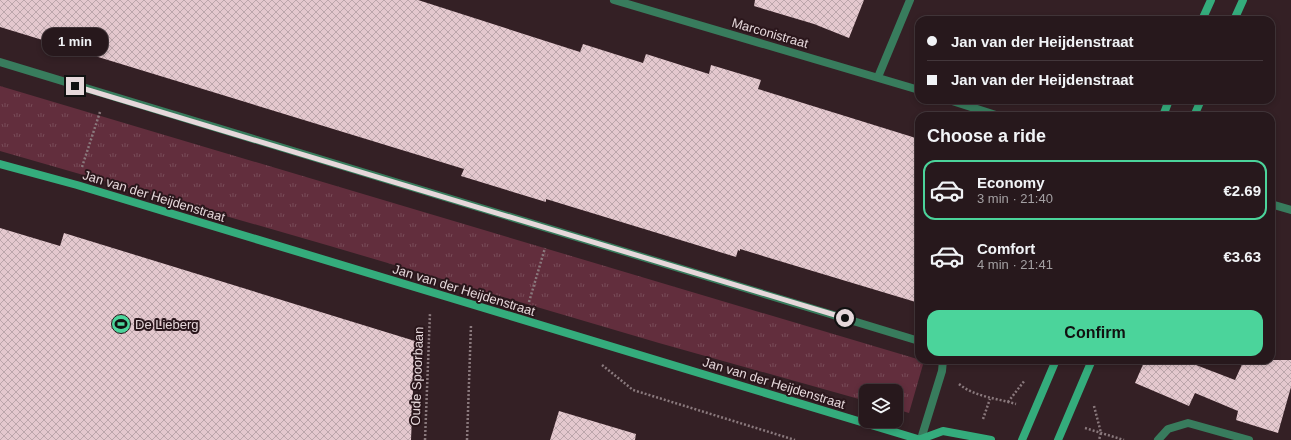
<!DOCTYPE html>
<html lang="en">
<head>
<meta charset="utf-8">
<style>
  :root { --surface:#27181c; --page:#332529; --text:#f1f3f6; --muted:#a4a0a3; --line:#43373b; --accent:#4bd49b }
  body { margin:0; font-family:Helvetica,sans-serif; background:var(--page); color:var(--text); height:100vh; display:flex; flex-direction:column; font-size:15px; white-space:nowrap }
  * { box-sizing:border-box; margin:0 }
  p { font-size:13px; color:var(--muted) }
  .icon { flex:none; width:22px; height:22px; fill:none; stroke:currentColor; stroke-width:2; stroke-linecap:round; stroke-linejoin:round }
  .map { position:relative; flex:1; overflow:hidden }
  .side { position:absolute; left:915px; top:112px; width:360px; height:252px; display:flex; flex-direction:column; background:var(--surface); border-radius:12px; box-shadow:0 2px 6px #0003,0 0 0 1px var(--line) }
  .side>* { flex:none }
  .hud { position:absolute; left:915px; top:16px; width:360px; height:88px; border-radius:12px; box-shadow:0 2px 6px #0003,0 0 0 1px var(--line); display:grid; align-content:center; height:88px; padding:0 12px; background:var(--surface) }
  .fabs { position:absolute; left:859px; top:384px; display:grid; gap:8px }
  .fabs a { display:grid; place-items:center; width:44px; height:44px; border-radius:8px; background:var(--surface); box-shadow:0 2px 6px #0003,0 0 0 1px var(--line); font-size:20px }
  .end { position:absolute; width:18px; height:18px; margin:-9px; border:5px solid #e6d8db; background:#111; box-shadow:0 0 0 2px #111 }
  .from { border-radius:50% }
  .bubble { position:absolute; height:28px; border-radius:12px; background:var(--surface); box-shadow:0 2px 6px #0003,0 0 0 1px var(--line); font-size:13px; font-weight:700; line-height:28px; text-align:center }
  .hud b { display:flex; align-items:center; gap:14px; height:38px; font-size:15px }
  .hud b+b { border-top:1px solid var(--line) }
  .hud i { width:10px; height:10px; background:var(--text) }
  ul { padding:0; list-style:none }
  li { display:flex; align-items:center; gap:12px; height:60px; margin:0 8px 6px; padding:0 4px; border:2px solid transparent; border-radius:12px }
  li div { flex:1 }
  li b { display:block; font-size:15px }
  li em { font-style:normal; font-weight:700 }
  li.active { border-color:var(--accent) }
  li>.icon { width:36px; height:36px; stroke-width:1.5 }
  h2 { padding:0 12px; font-size:18px; line-height:48px }
  .primary-button { display:flex; gap:8px; margin-top:auto; padding:8px 12px }
  .primary-button a { flex:1; height:46px; border-radius:12px; background:var(--accent); color:#111; font-size:16px; font-weight:700; line-height:46px; text-align:center }
  .map>svg:first-child { display:block }
  .grass { fill:url(#grass-tufts) }
  .building { fill:url(#building-cross-hatch) }
  .lines { fill:none; stroke-linecap:round; stroke-linejoin:round }
  .path { stroke:#8a797d; stroke-width:2.5; stroke-dasharray:2 2; stroke-linecap:butt }
  .street { stroke:#387c5d; stroke-width:8 }
  .secondary { stroke:#34ac7c; stroke-width:8 }
  .route { stroke:#e6d8db; stroke-width:5 }
  .labels { text-anchor:middle; dominant-baseline:central; stroke-width:4; stroke-linejoin:round; paint-order:stroke }
  .street-label { font-size:13px; fill:#e6d8db; stroke:#2a161b }
  .poi-label { font-size:13px; fill:#e6d8db; stroke:#2a161b; text-anchor:start }
</style>
</head>
<body>
<div class="map">
<svg width="1291" height="440" viewBox="0 0 1291 440">
  <defs>
    <pattern id="grass-tufts" width="24" height="20" patternUnits="userSpaceOnUse"><rect width="24" height="20" fill="#622e3d"/><path d="M3 7l-1-3M5 7V3M7 7l1-3M15 17l-1-3M17 17v-4M19 17l1-3" fill="none" stroke="#784c58"/></pattern>
    <pattern id="building-cross-hatch" width="8" height="8" patternUnits="userSpaceOnUse"><rect width="8" height="8" fill="#e4c8ce"/><path d="M0 0l8 8M0 8l8-8" fill="none" stroke="#bca6ab"/></pattern>
  </defs>
  <rect width="100%" height="100%" fill="#342025"/>
  <polygon class="grass" points="0,86 924,361 909,413 896,409 896,391 866,391 866,401 659,343 330,246 0,151"/>
  <g class="building">
    <polygon points="0,0 418,0 580,52 583,44 643,63 646,54 709,74 711,65 761,80 758,89 919,139 919,303 740,249 740,251 738,250 736,257 546,199 546,202 461,176 464,169 0,27"/>
    <polygon points="755,0 864,0 849,38 814,24 754,6"/>
    <polygon points="0,228 60,246 64,233 415,341 411,440 0,440"/>
    <polygon points="1145,360 1183,360 1235,380 1244,360 1291,360 1291,387 1278,433 1236,420 1238,411 1195,393 1189,406 1135,383"/>
    <polygon points="559,411 636,434 635,440 550,440"/>
  </g>
  <g class="lines">
    <g class="path">
      <polyline points="82,167 100,112"/>
      <polyline points="529,302 545,248"/>
      <polyline points="602,365 633,390 795,440"/>
      <path d="M959 384C975 397 996 398 1016 404"/>
      <polyline points="1008,402 1025,380"/>
      <polyline points="1094,406 1101,433 1099,440"/>
      <polyline points="983,419 990,399"/>
      <polyline points="1085,428 1124,440"/>
      <polyline points="425,440 430,313"/>
      <polyline points="467,440 471,325"/>
    </g>
    <g class="street">
      <polyline points="614,0 919,90"/>
      <polyline points="0,62 919,341"/>
      <polyline points="878,77 910,0"/>
      <polyline points="949,100 999,116"/>
      <polyline points="1271,204 1291,210"/>
      <polyline points="921,439 942,371 943,360"/>
      <polyline points="1158,440 1168,429 1188,423 1249,440"/>
    </g>
    <g class="secondary">
      <polyline points="1202,20 1211,0"/>
      <polyline points="1234,20 1243,0"/>
      <polyline points="1163,116 1169,100"/>
      <polyline points="1194,116 1201,100"/>
      <polyline points="0,164 77,185 921,440"/>
      <polyline points="921,439 943,431 991,440"/>
      <polyline points="1022,440 1056,360"/>
      <polyline points="1058,440 1092,360"/>
    </g>
  </g>
  <g class="lines">
    <polyline class="route" points="75,86 845,318"/>
  </g>
  <defs>
    <symbol id="stadium-disc" viewBox="-11 -11 22 22"><circle r="9.5" fill="#4bd49b" stroke="#2a161b"/><path d="M0-5a6.5 5 0 1 0 0 10a6.5 5 0 1 0 0-10ZM-3.5-1.8h7v3.6h-7Z" fill="#111"/></symbol>
  </defs>
  <g fill-rule="evenodd">
    <use href="#stadium-disc" x="110" y="313" width="22" height="22"/>
  </g>
  <g class="labels">
    <g class="street-label">
      <text transform="translate(770 33) rotate(16)">Marconistraat</text>
      <text transform="translate(154 196) rotate(17)">Jan van der Heijdenstraat</text>
      <text transform="translate(464 290) rotate(17)">Jan van der Heijdenstraat</text>
      <text transform="translate(417 376) rotate(-88)">Oude Spoorbaan</text>
      <text transform="translate(774 383) rotate(17)">Jan van der Heijdenstraat</text>
    </g>
    <g class="poi-label">
      <text x="135" y="324">De Lieberg</text>
    </g>
  </g>
</svg>
<div class="fabs">
<a><svg class="icon" aria-label="layers" viewBox="0 0 24 24"><path d="M12 4l9 5-9 5-9-5zM3 14l9 5 9-5"/></svg></a>
</div>
<i class="end from" style="left:845px;top:318px"></i>
<i class="end" style="left:75px;top:86px"></i>
<div class="bubble" style="left:42px;top:28px;width:66px">1 min</div>
<div class="hud">
<b><i class="from"></i>Jan van der Heijdenstraat</b>
<b><i></i>Jan van der Heijdenstraat</b>
</div>
<section class="side">
<h2>Choose a ride</h2>
<ul>
<li class="active"><svg class="icon" aria-label="car" viewBox="0 0 24 24"><path d="M5 17H2v-5l4-1 3-4h7l3 4 3 1v5h-3M9 17h6M6 11h13"/><circle cx="7" cy="17" r="2"/><circle cx="17" cy="17" r="2"/></svg><div><b>Economy</b><p>3 min · 21:40</p></div><em>€2.69</em></li>
<li><svg class="icon" aria-label="car" viewBox="0 0 24 24"><path d="M5 17H2v-5l4-1 3-4h7l3 4 3 1v5h-3M9 17h6M6 11h13"/><circle cx="7" cy="17" r="2"/><circle cx="17" cy="17" r="2"/></svg><div><b>Comfort</b><p>4 min · 21:41</p></div><em>€3.63</em></li>
</ul>
<div class="primary-button"><a>Confirm</a></div>
</section>
</div>
</body>
</html>
